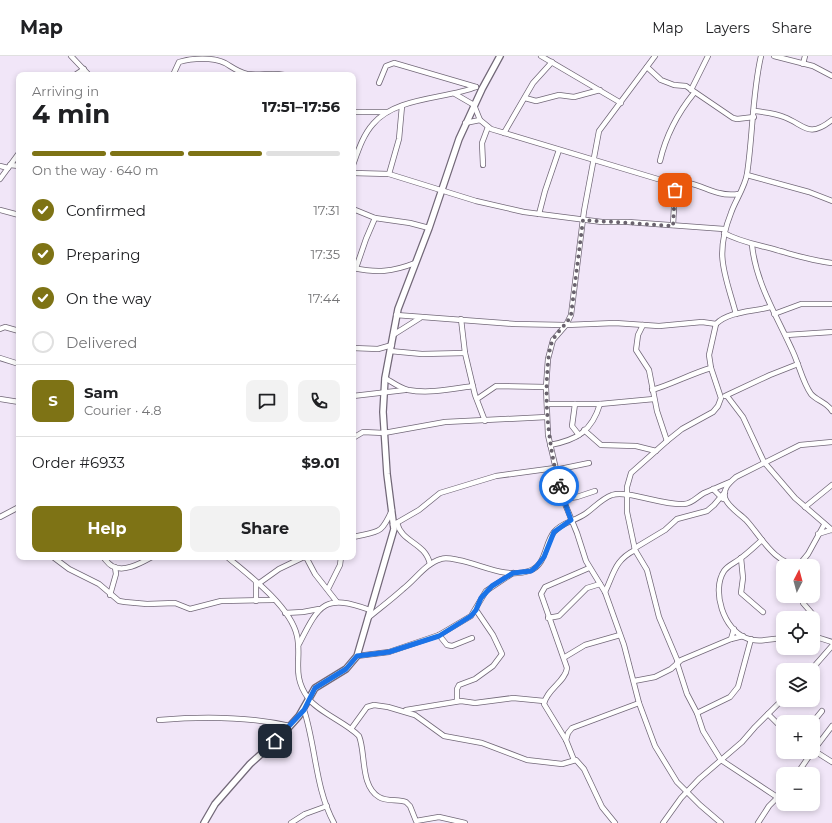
<!DOCTYPE html>
<meta charset="utf-8">
<style>
body{margin:0;font-family:Montserrat,sans-serif;background:#f2f2f2;color:#202124;height:100vh;display:flex;flex-direction:column;font-size:15px;white-space:nowrap}
*{box-sizing:border-box;margin:0}
p{font-size:13px;color:#757577}
.icon{flex:none;width:22px;height:22px;fill:none;stroke:currentColor;stroke-width:2;stroke-linecap:round;stroke-linejoin:round}
.map{position:relative;flex:1;overflow:hidden}
.panel{position:absolute;left:16px;top:16px;width:340px;height:488px;display:flex;flex-direction:column;background:#fff;border-radius:8px;box-shadow:0 2px 6px #0003}
.panel>*{flex:none}
.needle{width:26px;rotate:6deg}
.fabs{position:absolute;left:776px;top:503px;display:grid;gap:8px}
.fabs a{display:grid;place-items:center;width:44px;height:44px;border-radius:8px;background:#fff;box-shadow:0 2px 6px #0003;font-size:20px}
.pin{position:absolute;display:grid;place-items:center;width:34px;height:34px;color:#fff;margin:-17px;border-radius:8px;box-shadow:0 2px 6px #0006}
.courier{position:absolute;display:grid;place-items:center;width:40px;height:40px;margin:-20px;border:3px solid #1a73e8;border-radius:50%;background:#fff;color:#222;box-shadow:0 1px 5px #0007}
.head em{font-style:normal;font-weight:700}
.head div{display:flex;flex-direction:column-reverse}
.head{display:flex;align-items:center;justify-content:space-between;height:68px;padding:0 16px}
h1{font-size:26px;font-weight:700;line-height:30px}
.bar{display:grid;grid-template-columns:repeat(4,1fr);gap:6px 4px;align-content:center;height:48px;padding:0 16px}
.bar i{height:5px;border-radius:3px;background:#e0e0e0}
.bar .on{background:#7e7315}
.bar p{grid-column:span 4}
.line{display:flex;align-items:center;gap:10px;padding:0 16px;border-top:1px solid #e0e0e0}
.line div{flex:1}
.round{display:grid;place-items:center;flex:none;width:42px;height:42px;border-radius:8px;background:#f2f2f2}
ol{padding:0 16px;list-style:none}
li{display:flex;align-items:center;gap:12px;height:44px}
li p{margin-inline-start:auto}
li .icon{padding:4px;border-radius:50%;background:#7e7315;color:#fff;stroke-width:4}
li:last-child{color:#757577}
li i{width:22px;height:22px;border:2px solid #e0e0e0;border-radius:50%}
.cta{display:flex;gap:8px;margin-top:auto;padding:8px 16px}
.cta a{flex:1;height:46px;border-radius:8px;background:#7e7315;color:#fff;font-size:16px;font-weight:700;line-height:46px;text-align:center}
.cta a+a{background:#f2f2f2;color:#202124}
header{display:flex;align-items:center;gap:24px;box-sizing:border-box;height:56px;padding:0 20px;background:#fff;border-bottom:1px solid #e0e0e0}
header strong{font-size:19px}
nav{display:flex;gap:22px;margin-inline-start:auto;font-size:14px}
.map>svg:first-child{display:block}
.lines{fill:none;stroke-linecap:round;stroke-linejoin:round}
.minor-casing{stroke:#726878;stroke-width:6}
.tertiary-casing{stroke:#726878;stroke-width:8}
.minor{stroke:#fff;stroke-width:4.5}
.tertiary{stroke:#fff;stroke-width:5.5}
.done{stroke:#6a636e;stroke-width:4;stroke-dasharray:0 7.2}
.route{stroke:#1a73e8;stroke-width:5}
</style>
<header>
<strong>Map</strong>
<nav><a>Map</a><a>Layers</a><a>Share</a></nav>
</header>
<div class="map">
<svg width="832" height="767" viewBox="0 0 832 767">
<rect width="100%" height="100%" fill="#f1e6f8"/>
<g class="lines">
<g class="minor-casing">
<g id="minor">
<polyline points="71,0 89,19"/>
<polyline points="541,0 621,47"/>
<polyline points="655,0 599,75 584,155 571,259 566,269 553,284 548,303 546,331 548,379 563,443 577,477 586,505 605,536 624,589 639,647 655,690 677,726 700,749 721,767"/>
<polyline points="774,0 813,10 832,20"/>
<polyline points="803,8 805,0"/>
<polyline points="647,11 661,24 674,29 686,30 733,62 737,63 754,61"/>
<polyline points="75,19 84,13"/>
<path d="M173,19l6,-13c13,-4 34,-5 46,1 7,4 13,9 22,11 13,2 25,-2 37,1"/>
<polyline points="379,27 386,10 394,7 476,31"/>
<polyline points="691,34 708,0"/>
<polyline points="455,38 474,49 480,64 491,73 661,124 675,134 673,169"/>
<polyline points="525,42 536,45 559,39 574,41 600,34"/>
<path d="M754,55c10,1 21,2 30,6 21,8 24,22 48,3"/>
<polyline points="353,56 387,56"/>
<polyline points="465,67 480,64"/>
<polyline points="504,77 533,27 552,6"/>
<path d="M660,105c6,-26 17,-47 34,-68"/>
<polyline points="10,109 19,110"/>
<path d="M353,109c5,-14 10,-30 20,-41 22,-27 73,-25 103,-37"/>
<polyline points="483,109 482,87 488,71"/>
<polyline points="0,110 8,112"/>
<polyline points="353,117 389,118 476,145 524,156 602,166 628,166 724,173"/>
<polyline points="389,118 399,83 402,50"/>
<polyline points="747,119 809,136 832,145"/>
<polyline points="0,123 19,97"/>
<path d="M673,131c16,-10 31,3 46,6 7,2 13,2 20,1"/>
<polyline points="353,153 375,162 410,167 429,172"/>
<polyline points="0,154 19,159"/>
<polyline points="539,158 545,135 559,94"/>
<path d="M724,177c18,10 37,12 56,18 18,5 34,10 52,12"/>
<path d="M752,189c4,39 25,71 41,107 6,13 10,31 18,42 6,7 16,8 21,17"/>
<path d="M353,212c24,5 39,4 62,-5"/>
<polyline points="356,212 366,183 375,162"/>
<path d="M736,258c-11,-41 -22,-58 -5,-101 4,-12 14,-26 16,-39 6,-39 5,-79 14,-118"/>
<polyline points="774,258 801,248 832,248"/>
<polyline points="396,259 515,268 566,269 615,267 659,270 702,266 716,268"/>
<polyline points="461,263 465,297 475,339 485,365"/>
<polyline points="643,269 638,279 636,294 649,314 657,355 667,385"/>
<polyline points="0,273 5,271 19,275"/>
<polyline points="393,279 420,262"/>
<polyline points="786,279 832,276"/>
<polyline points="353,292 378,293 392,289"/>
<polyline points="390,295 422,298 465,297"/>
<polyline points="0,302 19,308"/>
<path d="M385,322c7,4 15,10 23,12 21,4 44,-1 65,-4"/>
<path d="M652,334c21,-6 38,-16 59,-22"/>
<polyline points="353,340 405,334"/>
<polyline points="725,340 770,319 798,308"/>
<polyline points="727,340 743,361 764,406 795,442 832,474"/>
<polyline points="0,343 19,346"/>
<polyline points="477,343 496,330 546,331"/>
<polyline points="547,348 600,348 654,343"/>
<polyline points="575,348 572,370 579,379"/>
<polyline points="584,374 601,389 636,390 656,395"/>
<polyline points="353,382 363,376 384,377 445,366 547,361"/>
<path d="M550,389c27,-5 42,-14 50,-41"/>
<polyline points="555,414 589,407"/>
<polyline points="713,433 723,443"/>
<polyline points="563,443 577,441 595,435"/>
<polyline points="805,451 832,429"/>
<polyline points="0,461 19,451"/>
<path d="M397,467c5,20 28,19 33,41"/>
<polyline points="393,469 419,454 440,437 496,420 555,412"/>
<path d="M824,469l-16,29 -9,11c-24,0 -39,-30 -53,-45 -6,-6 -18,-13 -21,-22 -2,-10 4,-15 11,-21l64,-32 32,-3"/>
<polyline points="818,478 831,474"/>
<path d="M353,481c26,-6 28,-2 39,-27"/>
<path d="M762,484c-7,6 -14,13 -21,18 -6,5 -13,7 -17,13 -13,20 0,59 22,67 11,5 25,1 37,0"/>
<polyline points="635,492 665,474 677,463 707,455 714,449 725,436"/>
<polyline points="53,501 69,513 99,528 119,545 125,546 147,548 175,547 190,553 221,545 273,544"/>
<path d="M103,501c3,3 5,7 9,9 12,7 29,-3 40,-9"/>
<path d="M227,501c22,18 64,50 70,79 5,23 -6,38 11,62 10,14 39,25 51,38 7,17 1,50 20,61 8,5 19,2 27,5l4,4 6,15 23,-4 26,6"/>
<polyline points="306,501 315,518 337,546"/>
<polyline points="741,502 743,522 741,537 763,556"/>
<polyline points="258,528 279,513 304,501"/>
<polyline points="328,533 340,509 341,501"/>
<path d="M605,536c9,-19 10,-32 30,-42"/>
<polyline points="110,539 116,518 115,511"/>
<polyline points="801,540 803,547 816,562 817,581"/>
<polyline points="256,545 256,526"/>
<polyline points="285,557 303,556 319,553"/>
<path d="M368,562c12,-10 24,-19 35,-29 12,-9 23,-26 38,-30 5,-2 12,0 17,1 23,4 48,19 71,11 18,-6 15,-27 25,-39 8,-10 21,-11 31,-18 9,-6 16,-15 27,-19 16,-5 52,11 72,9 8,0 14,-8 20,-11 9,-4 17,-7 26,-11"/>
<polyline points="548,562 559,560 587,532 600,528"/>
<polyline points="439,579 447,589 452,590 472,582"/>
<polyline points="813,580 832,586"/>
<polyline points="731,583 743,580"/>
<path d="M299,588c20,-39 25,-51 71,-34"/>
<polyline points="357,600 389,596 439,579 471,560 486,535 513,517"/>
<polyline points="565,601 585,589 620,579"/>
<path d="M678,606l-19,-45 -12,-47 -12,-20 -8,-38v-25l4,-14 36,-32 15,-12 31,-17 5,-6 3,-8 -10,-30 -2,-13 7,-31c13,-13 37,-12 54,-17"/>
<polyline points="677,607 687,638 697,657 703,675 721,704 777,741"/>
<polyline points="811,614 832,590"/>
<polyline points="634,625 655,621 671,613 681,604 731,583 734,573"/>
<polyline points="457,645 457,633 459,629 475,623 493,610 502,598 493,579 476,554"/>
<path d="M304,654c12,37 11,78 30,113"/>
<polyline points="406,654 461,645 475,647 513,642 544,645"/>
<polyline points="697,657 730,641 738,631 751,583"/>
<polyline points="768,658 783,673"/>
<path d="M159,664c45,-4 87,-4 131,6"/>
<polyline points="813,666 822,655"/>
<polyline points="351,673 367,651 374,649 388,651 415,659 444,680 482,687 527,704 562,708 576,704 584,713 602,751 615,767"/>
<polyline points="566,684 568,677 572,672 639,647"/>
<polyline points="813,694 832,706"/>
<polyline points="813,695 832,670"/>
<path d="M574,704l-8,-20 -22,-36c2,-14 22,-23 23,-36l-26,-74 4,-7 44,-19"/>
<polyline points="797,718 812,696"/>
<polyline points="291,767 305,758 327,750"/>
<polyline points="663,767 681,742 699,723 742,686 755,671 783,643"/>
<polyline points="758,767 769,750 783,736"/>
</g>
</g>
<g class="tertiary-casing">
<polyline id="tertiary" points="204,767 215,748 250,708 281,680 299,660 315,632 346,613 357,600 394,473 387,418 383,356 385,322 398,253 429,172 459,83 482,33 500,0"/>
</g>
<use href="#minor" class="minor"/>
<use href="#tertiary" class="tertiary"/>
</g>
<g class="lines">
<path class="done" d="M559,430c-9,-37 -14,-72 -12,-110 1,-11 1,-23 5,-34 4,-10 14,-16 19,-27l12,-95 90,6 2,-36"/>
<polyline class="route" points="275,685 304,654 315,632 346,613 357,600 389,596 439,580 471,560 476,554 481,542 492,530 513,517 531,515 536,511 544,501 554,476 571,464 559,430"/>
</g>
</svg>
<div class="fabs">
<a><svg class="needle" viewBox="-14 -14 28 28"><path d="M0-13l5 13h-10z" fill="#e53935"/><path d="M0 13l5-13h-10z" fill="#757577"/></svg></a>
<a><svg class="icon" aria-label="locate" viewBox="0 0 24 24"><circle cx="12" cy="12" r="6"/><path d="M12 2v4M12 18v4M2 12h4M18 12h4"/></svg></a>
<a><svg class="icon" aria-label="layers" viewBox="0 0 24 24"><path d="M12 4l9 5-9 5-9-5zM3 14l9 5 9-5"/></svg></a>
<a>+</a>
<a>−</a>
</div>
<div class="pin" style="left:675px;top:134px;background:#ea580c"><svg class="icon" aria-label="bag" viewBox="0 0 24 24"><path d="M5 8h14l-1 12H6zM9 8a3 3 0 0 1 6 0"/></svg></div>
<div class="pin" style="left:275px;top:685px;background:#1f2937"><svg class="icon" aria-label="home" viewBox="0 0 24 24"><path d="M3 11l9-7 9 7M6 9v11h12V9"/></svg></div>
<div class="courier" style="left:559px;top:430px"><svg class="icon" aria-label="bike" viewBox="0 0 24 24"><circle cx="6" cy="16" r="4"/><circle cx="18" cy="16" r="4"/><path d="M6 16l4-8h5l3 8M10 8l3 8H6M13 5h3"/></svg></div>
<section class="panel">
<div class="head"><div><h1>4 min</h1><p>Arriving in</p></div><em>17:51–17:56</em></div>
<div class="bar"><i class="on"></i><i class="on"></i><i class="on"></i><i></i><p>On the way · 640 m</p></div>
<ol>
<li><svg class="icon" aria-label="check" viewBox="0 0 24 24"><path d="M5 12l5 5 9-10"/></svg>Confirmed<p>17:31</p></li>
<li><svg class="icon" aria-label="check" viewBox="0 0 24 24"><path d="M5 12l5 5 9-10"/></svg>Preparing<p>17:35</p></li>
<li><svg class="icon" aria-label="check" viewBox="0 0 24 24"><path d="M5 12l5 5 9-10"/></svg>On the way<p>17:44</p></li>
<li><i></i>Delivered</li>
</ol>
<div class="line" style="height:72px"><b class="round" style="background:#7e7315;color:#fff">S</b><div><b>Sam</b><p>Courier · 4.8</p></div><a class="round"><svg class="icon" aria-label="chat" viewBox="0 0 24 24"><path d="M4 5h16v11H9l-5 4z"/></svg></a><a class="round"><svg class="icon" aria-label="phone" viewBox="0 0 24 24"><path d="M5 4h4l2 5-3 2q2 4 5 5l2-3 5 2v4C11 20 4 13 5 4z"/></svg></a></div>
<div class="line" style="height:52px"><div>Order #6933</div><b>$9.01</b></div>
<div class="cta"><a>Help</a><a>Share</a></div>
</section>
</div>
